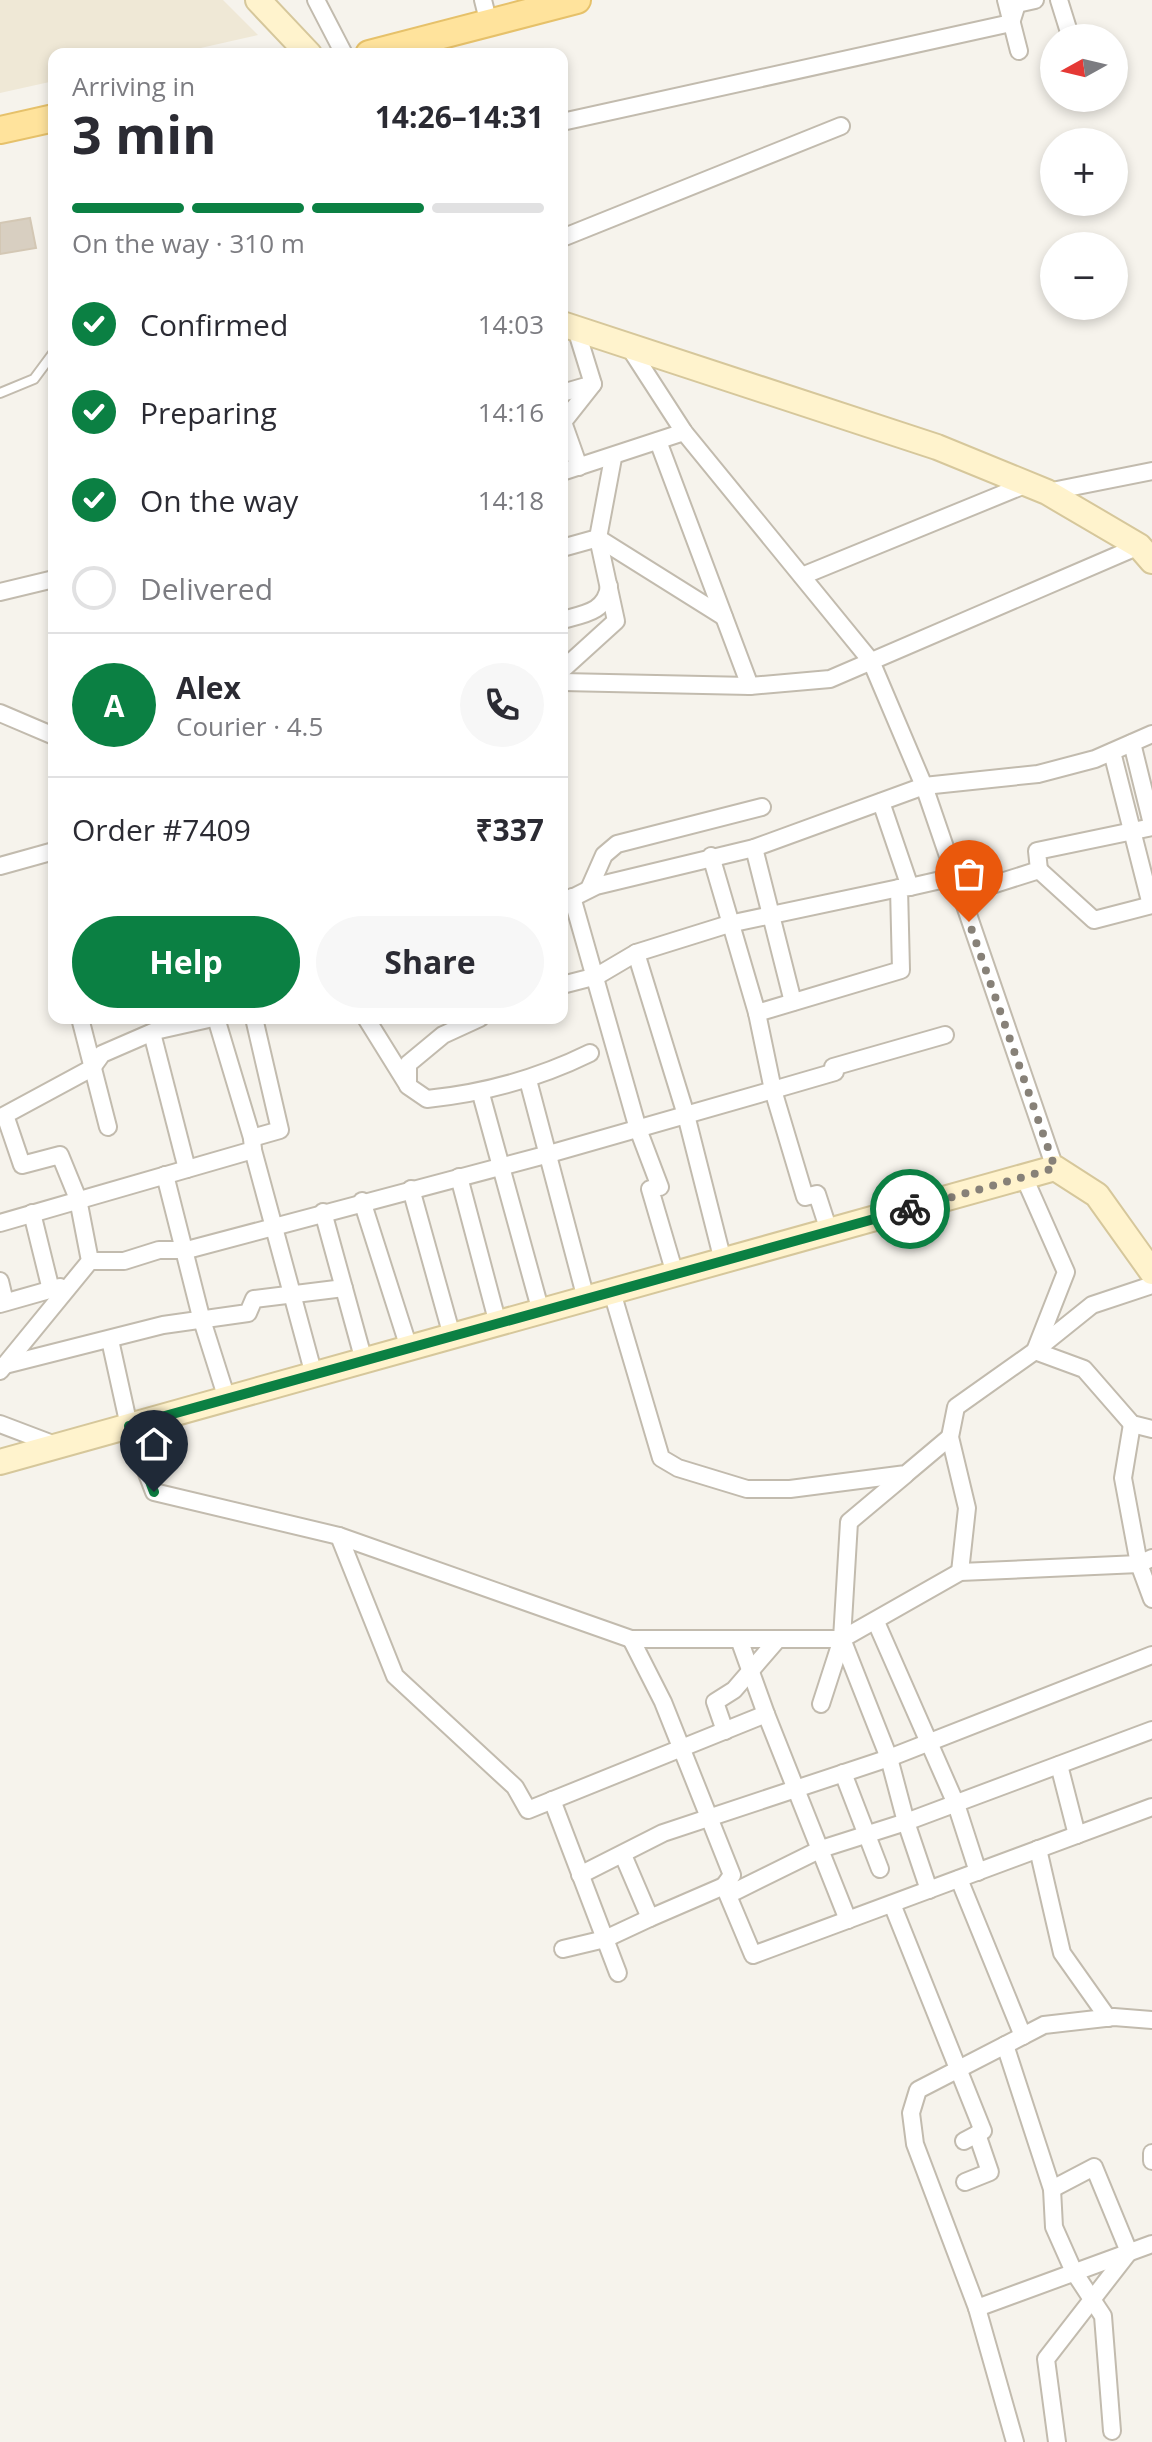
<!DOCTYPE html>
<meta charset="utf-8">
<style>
body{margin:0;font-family:"Open Sans",sans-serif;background:#f7f7f7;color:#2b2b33;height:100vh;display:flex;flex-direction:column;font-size:30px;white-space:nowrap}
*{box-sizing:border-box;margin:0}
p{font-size:26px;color:#7c7c81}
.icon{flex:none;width:44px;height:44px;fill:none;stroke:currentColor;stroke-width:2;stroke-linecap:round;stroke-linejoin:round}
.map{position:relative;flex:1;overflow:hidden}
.side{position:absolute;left:48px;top:48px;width:520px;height:976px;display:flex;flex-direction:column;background:#fff;border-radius:16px;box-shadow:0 4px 12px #0003}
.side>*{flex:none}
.needle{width:52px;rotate:262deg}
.fabs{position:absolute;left:1040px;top:24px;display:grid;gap:16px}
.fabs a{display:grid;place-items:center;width:88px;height:88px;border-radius:50%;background:#fff;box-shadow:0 4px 12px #0003;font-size:40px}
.pin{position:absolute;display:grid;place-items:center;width:68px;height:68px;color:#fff;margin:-82px -34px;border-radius:50% 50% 50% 0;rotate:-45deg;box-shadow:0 0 8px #0007}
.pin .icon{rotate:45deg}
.courier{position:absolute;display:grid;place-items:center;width:80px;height:80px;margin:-40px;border:6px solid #0b8043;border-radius:50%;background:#fff;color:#222;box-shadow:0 2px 10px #0007}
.overview em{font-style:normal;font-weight:700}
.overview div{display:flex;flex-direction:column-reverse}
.overview{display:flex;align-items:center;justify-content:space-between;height:136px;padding:0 24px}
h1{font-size:52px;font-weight:700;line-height:60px}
.bar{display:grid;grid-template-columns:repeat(4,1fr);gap:12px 8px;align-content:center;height:96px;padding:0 24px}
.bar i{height:10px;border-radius:6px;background:#e1e1e2}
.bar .active{background:#0b8043}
.bar p{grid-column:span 4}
.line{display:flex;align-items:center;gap:20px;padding:0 24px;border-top:2px solid #e1e1e2}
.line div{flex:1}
.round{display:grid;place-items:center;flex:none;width:84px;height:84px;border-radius:42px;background:#f7f7f7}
ol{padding:0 24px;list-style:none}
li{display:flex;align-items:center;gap:24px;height:88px}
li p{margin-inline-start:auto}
li .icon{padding:8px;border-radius:50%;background:#0b8043;color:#fff;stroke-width:4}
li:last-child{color:#7c7c81}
li i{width:44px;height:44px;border:4px solid #e1e1e2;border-radius:50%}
.button{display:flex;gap:16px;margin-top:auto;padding:16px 24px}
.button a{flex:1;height:92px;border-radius:48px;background:#0b8043;color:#fff;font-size:32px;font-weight:700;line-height:92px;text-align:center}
.button a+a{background:#f7f7f7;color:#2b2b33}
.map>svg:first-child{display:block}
.education{fill:#efe8d6}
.building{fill:#d8cfc1;stroke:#d3c7b4;stroke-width:2}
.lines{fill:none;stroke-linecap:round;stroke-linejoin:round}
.lane-casing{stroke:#c2bbae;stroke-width:12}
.street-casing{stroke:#c2bbae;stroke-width:20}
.secondary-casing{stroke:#d6c79b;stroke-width:28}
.primary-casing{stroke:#e6c16a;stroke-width:30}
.lane{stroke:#fff;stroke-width:8}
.street{stroke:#fff;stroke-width:16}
.secondary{stroke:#fff3cd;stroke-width:24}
.primary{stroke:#ffe39c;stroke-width:26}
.done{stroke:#878178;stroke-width:8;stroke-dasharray:0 14.4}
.route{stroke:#0b8043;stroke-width:10}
</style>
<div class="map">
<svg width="1152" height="2442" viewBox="0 0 1152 2442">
<rect width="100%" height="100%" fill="#f6f3ec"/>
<polygon class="education" points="0,0 223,0 258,35 174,54 54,54 54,81 0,93"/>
<polygon class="building" points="30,218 36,248 0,254 0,223"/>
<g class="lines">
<g class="lane-casing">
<polyline id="lane" points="0,393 34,379 54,352"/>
</g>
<g class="street-casing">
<g id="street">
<polyline points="316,0 344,54"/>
<polyline points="483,0 489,24"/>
<polyline points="1006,0 1019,51"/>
<polyline points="1059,0 1069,32"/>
<polyline points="562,122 1011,23 1017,4 1035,0"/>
<polyline points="562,238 841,126"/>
<polyline points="629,347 684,432 871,661 924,786 1055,1168"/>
<polyline points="562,393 593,384 576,329"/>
<polyline points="658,441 750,686 830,679 1139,546"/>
<polyline points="579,467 563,422 593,384"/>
<polyline points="562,472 684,432"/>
<polyline points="1047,492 1152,471"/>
<polyline points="598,538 724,617"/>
<polyline points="562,548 598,538 613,458"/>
<polyline points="802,576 1027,484"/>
<polyline points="0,592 54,579"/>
<path d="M562,620c22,-6 44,-8 47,-34"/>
<polyline points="562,670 616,621 598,538"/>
<polyline points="562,682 750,686"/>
<polyline points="0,713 54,736"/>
<polyline points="1132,743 1152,824"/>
<polyline points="1112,752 1151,905"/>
<polyline points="754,848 793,1002"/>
<polyline points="711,856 757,1013"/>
<polyline points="0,866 54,851"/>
<polyline points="1039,870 1094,920 1152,905"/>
<polyline points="910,887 954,877"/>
<polyline points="589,889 604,855 617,844 762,807"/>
<polyline points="960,895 1039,870 1037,851 1152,827"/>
<polyline points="572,897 638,1129 660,1187 650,1189 675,1274"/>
<polyline points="562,903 596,886 754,848 924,786 1038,774 1095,759 1152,734"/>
<polyline points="636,953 686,1115 723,1261"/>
<polyline points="562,985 597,976 636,953 729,924 899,888"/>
<polyline points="80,1018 108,1127"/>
<polyline points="216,1018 252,1138"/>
<polyline points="366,1018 407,1084"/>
<path d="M480,1018l-37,17 -35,29v22l19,13c59,-6 110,-20 163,-46"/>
<polyline points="152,1033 187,1169"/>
<polyline points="528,1080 586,1299"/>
<polyline points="481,1094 541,1312"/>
<polyline points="253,1150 314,1375"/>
<polyline points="165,1175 201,1317 227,1399"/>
<polyline points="459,1177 498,1324"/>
<polyline points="1024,1177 1066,1272 1035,1351"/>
<polyline points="411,1189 452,1336"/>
<polyline points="362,1201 409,1348"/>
<polyline points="323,1212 364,1361"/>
<polyline points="32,1213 51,1290"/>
<polyline points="0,1223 253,1150 252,1138 280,1130 254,1018"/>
<polyline points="829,1231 817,1194 805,1197 773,1090 835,1072 833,1067 945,1035"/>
<polyline points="90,1261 124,1261 159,1250 187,1250 549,1154 773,1090 757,1013 901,970 899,888 910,887 881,802"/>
<polyline points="0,1281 5,1302"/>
<polyline points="612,1292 661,1458 678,1468 747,1489 790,1489 906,1474 950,1437"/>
<polyline points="0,1304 60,1287"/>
<polyline points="110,1340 129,1426 154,1492 339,1536 631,1639 842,1639 960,1572 1139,1564 1152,1558"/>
<polyline points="1036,1350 1092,1305 1152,1285"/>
<polyline points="5,1365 163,1325 248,1313 254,1299 344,1288"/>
<polyline points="0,1371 90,1261 78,1199 60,1155 22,1165 5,1115 92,1068 102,1054 155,1031 213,1018"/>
<polyline points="0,1424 58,1446"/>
<polyline points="1132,1424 1123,1478 1139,1564 1152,1599"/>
<polyline points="339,1536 395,1676 515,1787 528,1810 766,1714 739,1639"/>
<polyline points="960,1572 967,1508 950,1437 956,1407 1035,1351 1084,1369 1132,1424 1152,1429"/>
<polyline points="876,1622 956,1804 978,1872"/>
<polyline points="631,1639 663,1702 732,1875 724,1886 736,1891 821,1849 906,1822 1152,1730"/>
<polyline points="842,1639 889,1758 906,1822 929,1890"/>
<polyline points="821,1704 842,1639 849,1522 905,1475"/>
<polyline points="766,1714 848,1920"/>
<polyline points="725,1731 715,1702 734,1690 778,1639"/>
<polyline points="1059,1765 1077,1835"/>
<polyline points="843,1773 880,1869"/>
<polyline points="552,1800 618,1973"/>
<polyline points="1038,1849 1062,1953 1108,2018"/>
<polyline points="623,1855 650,1918 724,1886 753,1955 1152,1807"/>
<polyline points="580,1875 663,1833 889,1758 1152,1655"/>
<polyline points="959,1879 1023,2036"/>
<polyline points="892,1904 983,2131 964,2141"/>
<polyline points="563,1949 605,1939 650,1918"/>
<polyline points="1005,2045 1052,2189 1054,2227 1074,2272 1103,2316 1112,2431"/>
<polyline points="1152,2153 1152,2161"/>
<polyline points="965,2182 990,2172 977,2134"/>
<polyline points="1052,2189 1094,2167 1129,2252 1046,2359 1057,2442"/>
<polyline points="977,2308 1152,2244"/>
<polyline points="1015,2442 977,2308 915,2144 911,2113 918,2090 1044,2025 1114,2017 1152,2020"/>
</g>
</g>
<g class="secondary-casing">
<g id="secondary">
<polyline points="258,0 309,54"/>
<polyline points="562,324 937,447 1047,492 1139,546 1152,561"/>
<polyline points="0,1462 1055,1168 1097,1195 1152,1272"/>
</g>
</g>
<g class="primary-casing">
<g id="primary">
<polyline points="369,54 577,0"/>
<polyline points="0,130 54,118"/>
</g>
</g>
<use href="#lane" class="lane"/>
<use href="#street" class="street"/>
<use href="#secondary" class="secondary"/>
<use href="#primary" class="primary"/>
</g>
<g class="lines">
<polyline class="done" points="910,1209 1055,1168 969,922"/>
<polyline class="route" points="154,1492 129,1426 910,1209"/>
</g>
</svg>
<div class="fabs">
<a><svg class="needle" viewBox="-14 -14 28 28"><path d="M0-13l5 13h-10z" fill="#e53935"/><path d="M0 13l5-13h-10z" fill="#7c7c81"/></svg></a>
<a>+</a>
<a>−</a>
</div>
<div class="pin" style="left:969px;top:922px;background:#ea580c"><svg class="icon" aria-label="bag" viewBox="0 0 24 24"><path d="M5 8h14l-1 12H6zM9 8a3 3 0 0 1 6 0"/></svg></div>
<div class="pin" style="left:154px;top:1492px;background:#1f2937"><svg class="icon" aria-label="home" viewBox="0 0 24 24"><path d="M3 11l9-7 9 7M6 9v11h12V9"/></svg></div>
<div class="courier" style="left:910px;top:1209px"><svg class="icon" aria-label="bike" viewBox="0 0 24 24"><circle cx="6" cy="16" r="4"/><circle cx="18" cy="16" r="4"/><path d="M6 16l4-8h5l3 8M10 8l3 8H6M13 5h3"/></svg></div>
<section class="side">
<div class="overview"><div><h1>3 min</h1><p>Arriving in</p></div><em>14:26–14:31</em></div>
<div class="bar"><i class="active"></i><i class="active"></i><i class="active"></i><i></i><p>On the way · 310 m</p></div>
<ol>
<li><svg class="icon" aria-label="check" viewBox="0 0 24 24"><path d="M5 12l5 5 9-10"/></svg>Confirmed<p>14:03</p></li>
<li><svg class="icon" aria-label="check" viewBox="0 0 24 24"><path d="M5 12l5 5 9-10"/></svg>Preparing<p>14:16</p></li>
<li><svg class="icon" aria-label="check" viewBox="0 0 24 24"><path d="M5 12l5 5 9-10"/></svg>On the way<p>14:18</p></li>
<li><i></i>Delivered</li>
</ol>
<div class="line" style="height:144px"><b class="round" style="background:#0b8043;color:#fff">A</b><div><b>Alex</b><p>Courier · 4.5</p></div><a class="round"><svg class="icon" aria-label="phone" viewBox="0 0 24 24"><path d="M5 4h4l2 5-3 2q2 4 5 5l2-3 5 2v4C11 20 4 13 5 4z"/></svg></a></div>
<div class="line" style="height:104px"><div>Order #7409</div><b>₹337</b></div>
<div class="button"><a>Help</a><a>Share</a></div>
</section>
</div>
